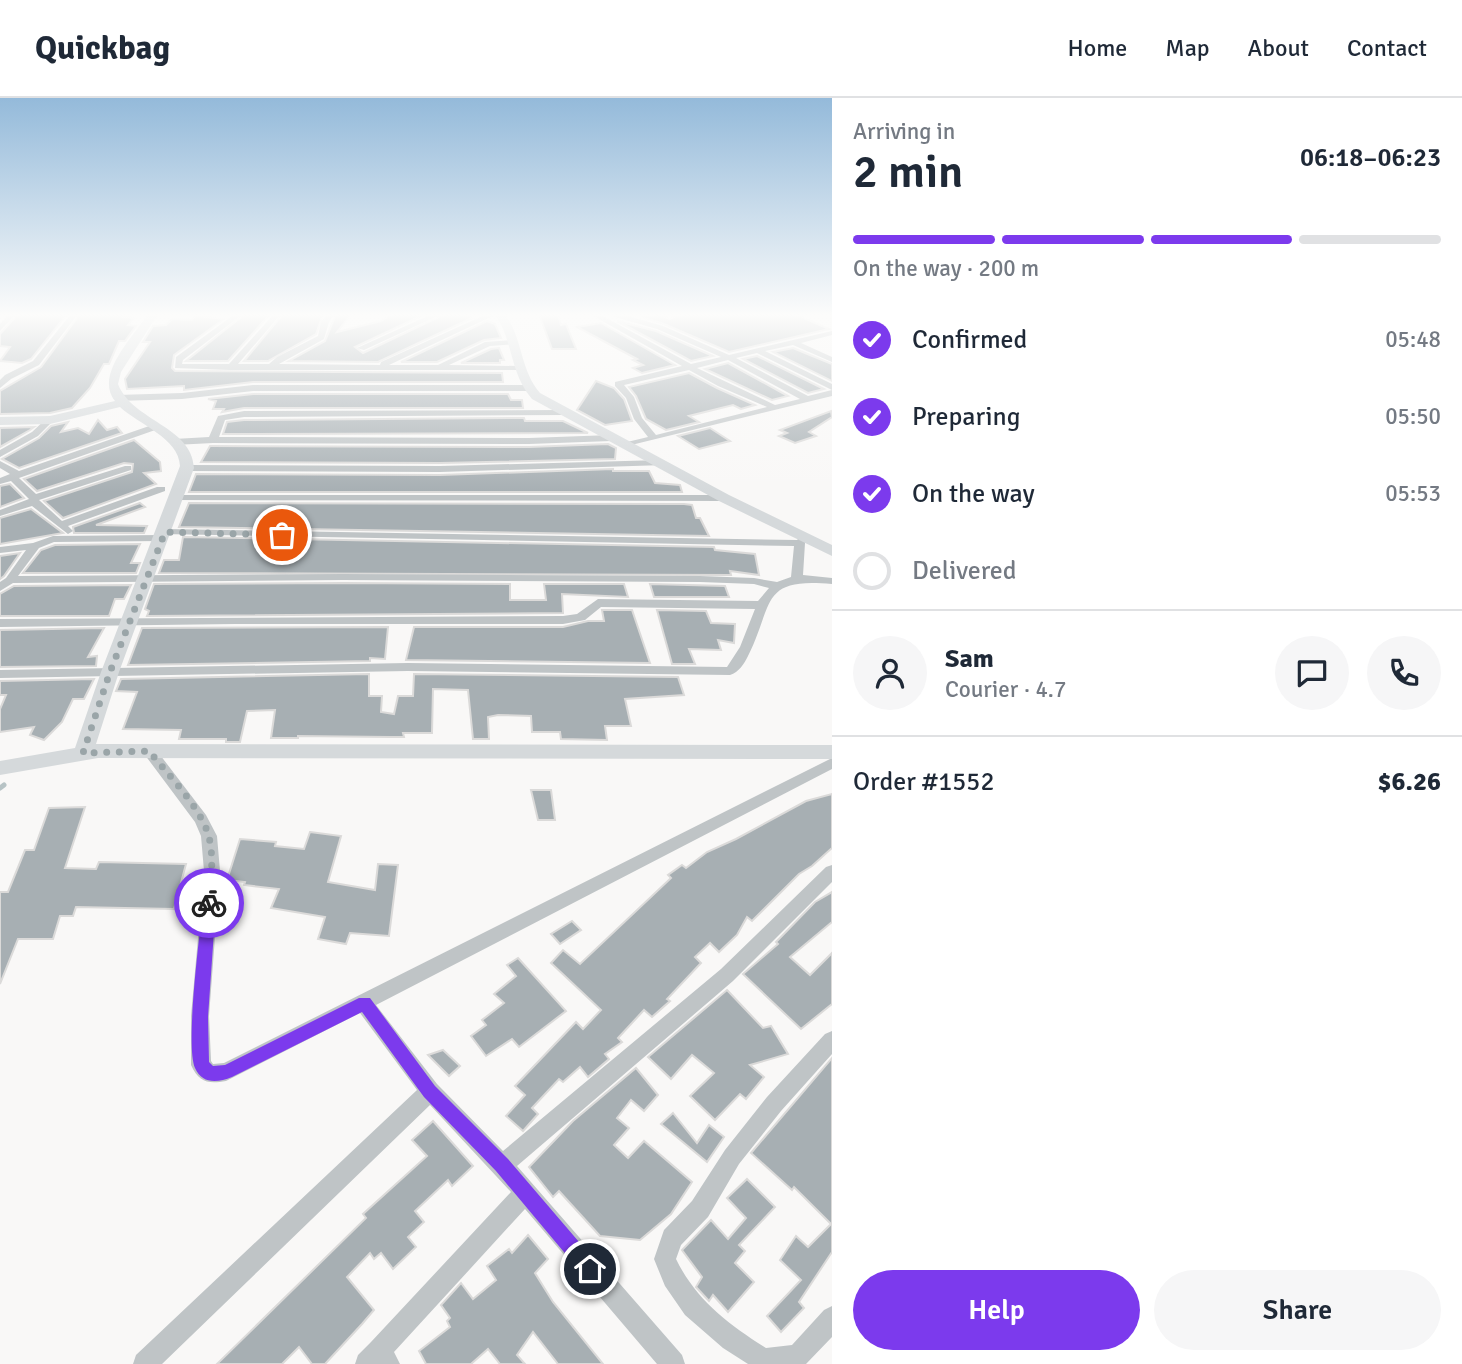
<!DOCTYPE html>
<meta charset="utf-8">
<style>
body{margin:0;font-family:Signika,sans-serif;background:#f6f6f7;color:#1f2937;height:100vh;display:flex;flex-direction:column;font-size:26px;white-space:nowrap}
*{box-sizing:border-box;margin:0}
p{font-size:23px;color:#747a83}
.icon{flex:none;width:38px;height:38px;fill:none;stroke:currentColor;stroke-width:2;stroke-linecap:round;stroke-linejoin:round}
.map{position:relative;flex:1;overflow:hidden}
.panel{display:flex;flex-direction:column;background:#fff;width:630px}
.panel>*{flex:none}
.pin{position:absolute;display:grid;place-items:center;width:60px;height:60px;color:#fff;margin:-30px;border:4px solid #fff;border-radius:50%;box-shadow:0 2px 7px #0007}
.courier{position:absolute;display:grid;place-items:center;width:70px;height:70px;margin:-35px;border:5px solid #7c3aed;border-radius:50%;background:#fff;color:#222;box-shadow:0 2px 9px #0007}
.overview em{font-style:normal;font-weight:600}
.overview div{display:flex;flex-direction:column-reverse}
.overview{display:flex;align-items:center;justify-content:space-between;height:119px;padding:0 21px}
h1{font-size:46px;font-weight:600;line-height:52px}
.bar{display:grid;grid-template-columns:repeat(4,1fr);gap:10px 7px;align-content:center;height:84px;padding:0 21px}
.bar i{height:9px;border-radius:5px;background:#e0e1e3}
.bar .current{background:#7c3aed}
.bar p{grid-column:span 4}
.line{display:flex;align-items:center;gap:18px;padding:0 21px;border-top:2px solid #e0e1e3}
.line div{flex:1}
.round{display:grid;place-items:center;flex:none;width:74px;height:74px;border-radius:37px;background:#f6f6f7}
ol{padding:0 21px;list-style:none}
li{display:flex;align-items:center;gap:21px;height:77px}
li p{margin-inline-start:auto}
li .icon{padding:7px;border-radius:50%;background:#7c3aed;color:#fff;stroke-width:4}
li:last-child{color:#747a83}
li i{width:38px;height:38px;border:4px solid #e0e1e3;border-radius:50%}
.cta{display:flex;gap:14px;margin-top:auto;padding:14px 21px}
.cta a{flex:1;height:80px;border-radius:42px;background:#7c3aed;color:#fff;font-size:28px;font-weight:600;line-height:80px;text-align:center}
.cta a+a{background:#f6f6f7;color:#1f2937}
header{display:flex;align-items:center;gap:42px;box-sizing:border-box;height:98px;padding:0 35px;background:#fff;border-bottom:2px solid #e0e1e3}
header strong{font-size:33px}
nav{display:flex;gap:38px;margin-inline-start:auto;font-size:24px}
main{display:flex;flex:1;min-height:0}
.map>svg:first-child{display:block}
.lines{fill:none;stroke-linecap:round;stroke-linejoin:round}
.stream{stroke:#b7c3c5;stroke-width:5}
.building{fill:#a7afb3;stroke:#dbdad9;stroke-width:2}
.street{fill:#bfc4c6;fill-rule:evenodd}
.secondary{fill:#d5d9db;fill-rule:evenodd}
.route{fill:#7c3aed}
.done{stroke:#9aa5a8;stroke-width:7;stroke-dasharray:0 12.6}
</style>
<header>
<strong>Quickbag</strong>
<nav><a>Home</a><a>Map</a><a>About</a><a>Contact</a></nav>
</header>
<main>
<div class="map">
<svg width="832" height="1266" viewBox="0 0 832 1266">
<rect width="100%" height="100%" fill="#f9f8f7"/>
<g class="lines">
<polyline class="stream" points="0,690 4,687"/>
</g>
<g class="building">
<polygon points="18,216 67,216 31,261 22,265 0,263 10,249 0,248 0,236"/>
<polygon points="80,216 126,216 123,219 134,220 128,227 136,228 125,243 119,243 109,266 104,266 90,290 72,310 50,315 0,316 0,293 41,269"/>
<polygon points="245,216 270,216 228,263 186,263"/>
<polygon points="283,216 323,216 316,236 268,263 244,263"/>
<polygon points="336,216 351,216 337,234 381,223 393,216 425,216 355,249 363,255 445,216 463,216 472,220 378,264 289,263 325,243"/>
<polygon points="539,216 558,216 561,227 566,226 576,251 552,251"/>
<polygon points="659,216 669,221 683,216 795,216 829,231 729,254 664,226 642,219"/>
<polygon points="195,218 224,221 174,257 172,270 175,273 502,275 503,284 253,284 184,292 184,288 127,291 125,281 150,244 143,244 153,228 166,227 172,221 192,222"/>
<polygon points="487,223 495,226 501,240 484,242 437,264 401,264"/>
<polygon points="617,223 656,233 713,258 691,263"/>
<polygon points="601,225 675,267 642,275 633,270 643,267 633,262 637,261 577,229"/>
<polygon points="499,250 504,262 500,262 500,265 461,265 491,251"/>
<polygon points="793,250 832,266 832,283 773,254"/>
<polygon points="757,258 824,291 808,295 743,261"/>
<polygon points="728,265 788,298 772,302 705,271"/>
<polygon points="689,275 717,290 755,307 741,311 733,307 689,318 699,324 666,332 646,321 636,298 629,289"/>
<polygon points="596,283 614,290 624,301 632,323 605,327 577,312"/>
<polygon points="253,296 508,296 511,302 522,302 523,310 244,310 222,314 224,311 213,311 216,303 208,301"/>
<polygon points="831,313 832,319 809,334 816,338 795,345 779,338 787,335 780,332"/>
<polygon points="524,320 525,323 563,323 588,335 223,336 227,324 244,322"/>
<polygon points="98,322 107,332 117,329 122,335 19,370 2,361 39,340 51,328 68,324 61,334 78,330 89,336"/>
<polygon points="34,329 30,332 0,349 0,330"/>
<polygon points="710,330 730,343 699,351 678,338"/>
<polygon points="134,342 160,364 161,373 144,375 156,386 63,420 44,403 132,374 133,366 124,365 37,393 24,381"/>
<polygon points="608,346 616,350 615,361 440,365 201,364 210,348 213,348 529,349"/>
<polygon points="613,371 613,373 649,373 655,385 680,387 682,394 189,394 196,376 440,377"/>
<polygon points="10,386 24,400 0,409 0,388"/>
<polygon points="140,405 145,409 96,427 147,428 144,435 74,435 73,429"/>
<polygon points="189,405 684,406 692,407 696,420 700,420 709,438 179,429"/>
<polygon points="31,411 63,435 0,446 0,420"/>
<polygon points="183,439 714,449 715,452 755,456 759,477 730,473 731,477 159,475 164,462 179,462"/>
<polygon points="140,446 131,465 140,465 136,475 23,475 41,452 55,447"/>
<polygon points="20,455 4,478 0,481 0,458"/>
<polygon points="343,485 510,486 510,502 546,502 544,486 624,486 628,499 562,496 563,515 147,518 149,513 145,511 154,486"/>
<polygon points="650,486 725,488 729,499 654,499"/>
<polygon points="131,487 124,501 115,501 109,518 0,518 0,496 14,488"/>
<polygon points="602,512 632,512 650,565 406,562 414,529 563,529 588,523 604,523"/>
<polygon points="657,512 706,513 711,525 735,526 734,545 718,542 721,552 689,551 695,566 672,566"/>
<polygon points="388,529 385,561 370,560 370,563 128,567 142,530"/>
<polygon points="104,530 88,559 97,558 96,568 0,569 0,532"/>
<polygon points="369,576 369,598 382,598 381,614 394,616 398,598 413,598 414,576 678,579 684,597 625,601 631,628 605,628 607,642 561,641 560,634 532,634 531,618 498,617 488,619 489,641 473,641 468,592 433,591 432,635 403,635 404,639 390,639 298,638 298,640 271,640 275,612 247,613 240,644 226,644 226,641 179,641 181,632 123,631 137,594 116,593 121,581"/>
<polygon points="94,581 84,601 73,601 62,624 44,642 30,637 34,629 0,634 0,611 6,597 0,597 0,583"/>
<polygon points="531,692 551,692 555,722 538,722"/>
<polygon points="832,696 832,750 812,768 799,776 752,823 747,819 737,837 719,854 710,845 695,859 701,865 667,901 670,903 652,919 644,912 618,940 622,944 605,956 609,961 588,979 580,969 563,984 559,981 532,1010 538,1016 523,1033 506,1018 525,997 515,988 576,924 583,931 601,912 551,865 563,852 580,866 671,780 668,777 682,767 686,770 707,754 736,741 806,703"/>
<polygon points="85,709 65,770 96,771 99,764 186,766 174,811 76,809 73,818 60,818 53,841 18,841 0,886 0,794 8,794 25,752 34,752 49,710"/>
<polygon points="310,734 341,738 328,784 375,792 378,766 398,767 389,838 350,835 346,846 318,841 325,819 271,810 279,791 244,787 245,784 227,782 240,741 276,744 275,748 304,751"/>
<polygon points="832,794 832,824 790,859 810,877 832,855 832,906 801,931 743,876 778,846 776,844 815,804"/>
<polygon points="572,823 581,832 560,846 551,836"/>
<polygon points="518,860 566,913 519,949 512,941 486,958 471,938 486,927 482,922 504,905 494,896 516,878 507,867"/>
<polygon points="727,892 763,930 771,928 788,956 750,967 764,979 746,1001 740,996 715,1022 690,998 714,975 692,957 671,981 648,959"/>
<polygon points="443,952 460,968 449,978 428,957"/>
<polygon points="832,960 832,1154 799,1204 804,1210 781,1234 767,1218 801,1182 780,1162 796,1138 808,1149 831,1126 794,1089 792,1092 751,1055"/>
<polygon points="636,970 658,997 644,1013 631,1002 617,1020 629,1030 614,1047 628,1060 644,1043 692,1084 671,1116 640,1142 600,1138 559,1093 553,1099 529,1069 573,1023"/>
<polygon points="673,1015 697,1045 709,1027 724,1039 707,1064 661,1026"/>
<polygon points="433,1023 473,1068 452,1088 448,1082 415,1113 424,1124 408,1139 416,1149 393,1171 381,1155 374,1161 370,1155 347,1179 374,1212 362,1226 325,1266 312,1266 299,1249 282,1266 217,1266 366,1120 363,1116 427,1058 412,1042"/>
<polygon points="747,1081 775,1109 739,1147 745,1153 735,1165 754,1184 728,1214 713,1197 709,1203 696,1189 702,1179 682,1152 711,1122 728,1141 746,1120 727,1100"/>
<polygon points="528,1137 548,1161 535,1175 553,1204 603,1266 558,1266 533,1234 517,1257 525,1266 500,1266 488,1251 471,1266 426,1266 419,1253 450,1229 447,1223 450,1220 441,1207 461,1185 473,1201 496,1182 487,1168 509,1151 512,1155"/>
</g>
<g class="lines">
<g class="street">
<polygon points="9,216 16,216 0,233 0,226"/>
<polygon points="71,216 78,216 39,267 11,281 0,290 0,282 5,277 33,263"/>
<polygon points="235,216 243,216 183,262 182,266 229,266 274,216 281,216 238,266 269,266 277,259 318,238 321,224 327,216 334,216 329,224 324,241 279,266 380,267 381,264 487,216 497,216 389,267 438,267 485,244 513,242 517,244 516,246 490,248 449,267 517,268 521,270 517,272 230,272 175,270 176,259"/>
<polygon points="432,216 442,216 364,252 357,250"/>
<path d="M590,216h9l92,50 30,-7 -64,-28 -52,-15h16l42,12 66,29 103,-24v4l-31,8 31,14v5l-39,-17 -28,6 67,33v6l-75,-37 -21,5 72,38 24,-6v6l-209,51v-4l25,-6 -14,-18 -8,-21 -11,-12v-4l67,-16zM728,262l72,39 -25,6 -78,-37zM689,272l29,16 49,21 -111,28 -14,-17 -8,-21 -10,-12z"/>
<polygon points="253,287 528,287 532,290 528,293 253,293 182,301 117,303 113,300 117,297 182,295"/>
<polygon points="563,312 566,313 566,317 244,319 225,322 219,339 529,340 611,337 616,340 611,343 529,346 213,345 174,347 169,344 174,341 209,339 218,318 244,313"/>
<polygon points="47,320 54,322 38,338 0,359 0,352 32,334"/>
<polygon points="155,326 160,329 158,331 19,380 36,396 125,368 131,368 131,372 39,402 62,423 157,389 165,389 165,393 68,428 73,433 68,436 32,408 0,418 0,412 29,401 11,383 0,386 0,380 10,376 0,370 0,363 19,373"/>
<polygon points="661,362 666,365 664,367 440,374 187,373 182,370 187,367 440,368"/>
<polygon points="177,397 724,397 729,400 724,403 173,402 173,398"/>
<path d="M165,431l632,11 7,-6 5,3 -4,6 -2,32 29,3v6c-73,-7 -58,20 -84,72 -4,8 -9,16 -18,19l-322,-4 -408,7v-8l408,-7 319,4 13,-20 15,-38 -154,-2 -16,13 -22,4h-328l-235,3v-8l563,-3 14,-2 21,-15 160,2 11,-13 -15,-4 -54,-2 -357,-2 -330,3 -13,8v-9l6,-4 20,-28 -26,3v-6l33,-4 20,-7 109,-1 5,3 -5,3 -108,1 -15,6 -21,28 325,-2 357,2 54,2 23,4 14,-5 3,-31 -633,-12 -1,-2z"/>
<path d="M149,648l5,1 52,68 11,21 3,35 -11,145 2,45 2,3 11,-1 608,-305v11l-456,236 61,79 66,67 218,-182 105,-102 6,-2v17l-99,99 -216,185 165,189 3,9h-28l-132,-155 -131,143 6,12h-45l3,-9 13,-13 140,-150 -81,-87 -268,259h-29l3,-9 281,-265 -57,-77 -134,68c-17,3 -27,2 -35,-16v-49l13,-145 -3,-35 -6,-14 -53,-71z"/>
<path d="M832,933v23l-51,57 -42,53 -31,53 -27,28 -5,14c20,41 52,65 90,89l26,-3 32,-35 8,-4v31l-26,27h-58l-25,-16 -38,-33 -20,-29 -11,-27 10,-29 28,-29 33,-51 42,-53 58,-63z"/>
</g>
<g class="secondary">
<path d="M148,216h10l-37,58 -3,12c14,37 74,42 76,84l-75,204 -23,72 736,1v14l-734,-1 -98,17v-14l75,-13 26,-76 79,-206c-1,-28 -42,-42 -60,-59l-70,17 -50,1v-8l50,-1 65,-15c-21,-26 18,-64 33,-87z"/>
<path d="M495,216h10c18,25 15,56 35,79l189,102 103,50v11l-113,-55 -187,-102c-23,-27 -18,-57 -37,-85z"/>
</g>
</g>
<linearGradient id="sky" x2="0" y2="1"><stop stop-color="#94bada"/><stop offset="0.55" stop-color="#fcfcfb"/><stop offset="1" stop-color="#fcfcfb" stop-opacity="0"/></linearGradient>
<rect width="832" height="394" fill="url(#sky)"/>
<path class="route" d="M209,799l7,6 -8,114 1,45 4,4 12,-1 134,-67h11l65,88 73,73 89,104 3,6 -3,7 -7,2 -6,-2 -88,-105 -72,-74 -62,-85 -130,65c-15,6 -30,7 -37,-9 -10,-23 5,-135 8,-165z"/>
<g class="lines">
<path class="done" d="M209,805c2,-22 5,-45 0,-66 -7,-28 -42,-64 -60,-86l-66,2 27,-81 55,-140 117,3"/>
</g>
</svg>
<div class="pin" style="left:282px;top:437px;background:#ea580c"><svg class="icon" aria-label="bag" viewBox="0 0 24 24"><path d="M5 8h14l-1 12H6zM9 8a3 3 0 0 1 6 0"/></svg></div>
<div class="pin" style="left:590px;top:1171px;background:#1f2937"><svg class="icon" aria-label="home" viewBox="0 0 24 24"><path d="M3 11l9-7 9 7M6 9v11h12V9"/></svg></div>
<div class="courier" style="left:209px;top:805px"><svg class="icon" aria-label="bike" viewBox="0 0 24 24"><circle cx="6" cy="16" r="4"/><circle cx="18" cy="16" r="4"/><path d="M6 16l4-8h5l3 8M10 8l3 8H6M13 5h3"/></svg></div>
</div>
<section class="panel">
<div class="overview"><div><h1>2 min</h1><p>Arriving in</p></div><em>06:18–06:23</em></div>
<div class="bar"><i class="current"></i><i class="current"></i><i class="current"></i><i></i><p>On the way · 200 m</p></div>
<ol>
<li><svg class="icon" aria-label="check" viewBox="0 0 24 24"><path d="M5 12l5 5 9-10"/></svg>Confirmed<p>05:48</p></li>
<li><svg class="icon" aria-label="check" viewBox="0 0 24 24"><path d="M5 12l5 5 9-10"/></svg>Preparing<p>05:50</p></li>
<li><svg class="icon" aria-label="check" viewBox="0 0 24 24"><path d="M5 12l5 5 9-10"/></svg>On the way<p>05:53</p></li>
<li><i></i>Delivered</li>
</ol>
<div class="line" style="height:126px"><a class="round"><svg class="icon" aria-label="person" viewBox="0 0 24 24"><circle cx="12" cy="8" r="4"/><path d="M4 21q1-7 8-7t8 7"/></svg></a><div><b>Sam</b><p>Courier · 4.7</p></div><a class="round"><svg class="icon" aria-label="chat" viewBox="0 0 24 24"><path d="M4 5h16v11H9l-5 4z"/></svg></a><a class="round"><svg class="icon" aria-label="phone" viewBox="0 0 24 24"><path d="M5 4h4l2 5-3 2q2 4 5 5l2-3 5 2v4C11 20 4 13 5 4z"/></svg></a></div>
<div class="line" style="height:91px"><div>Order #1552</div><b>$6.26</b></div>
<div class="cta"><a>Help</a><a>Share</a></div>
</section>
</main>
